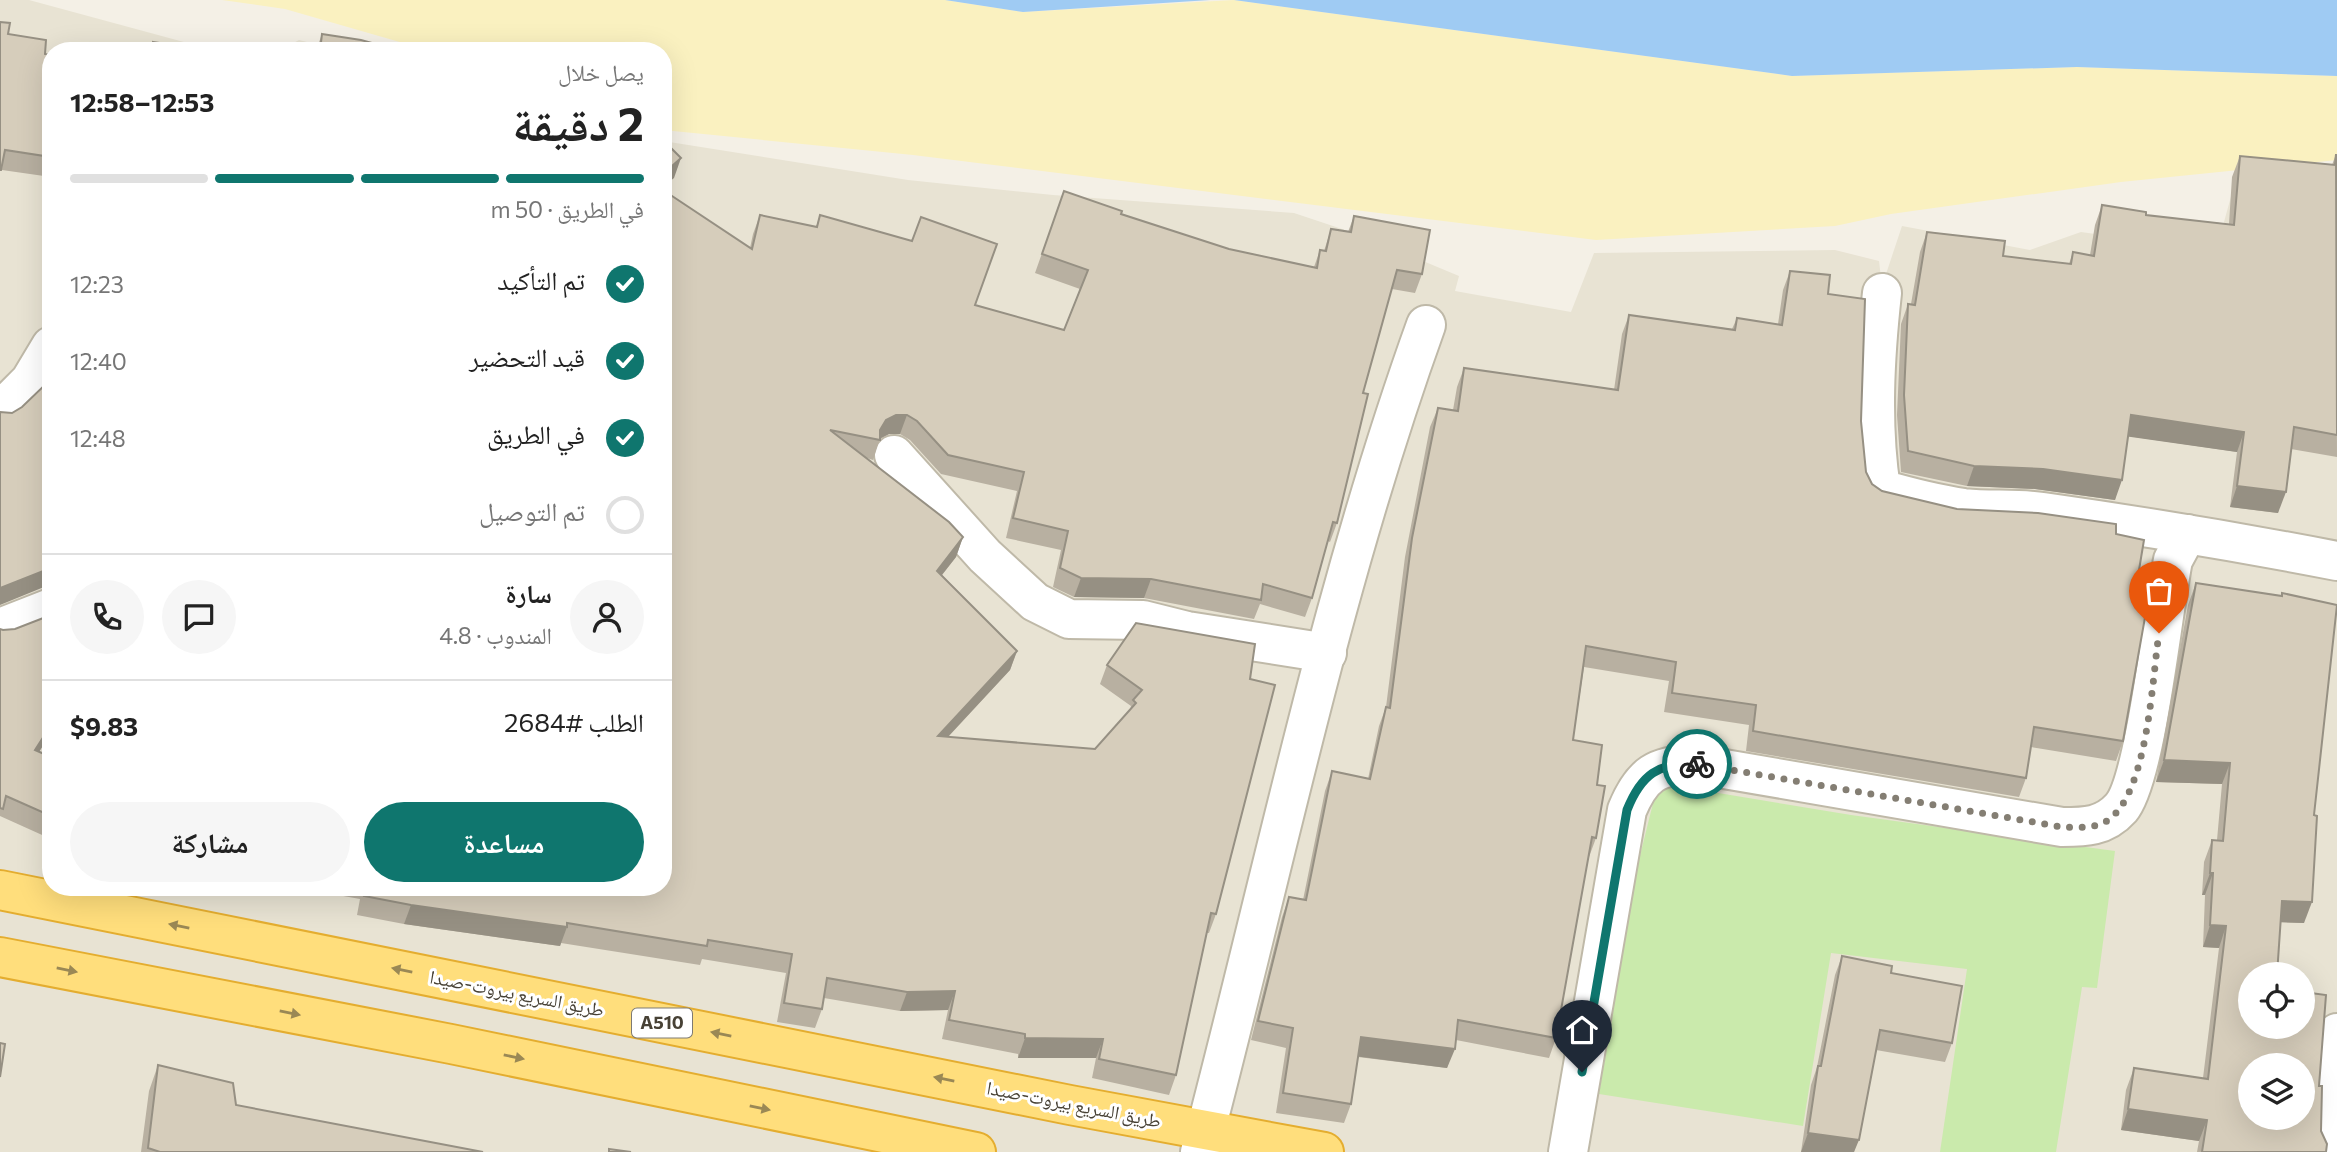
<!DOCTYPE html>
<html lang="ar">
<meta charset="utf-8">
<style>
body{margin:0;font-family:Commissioner,"Noto Naskh Arabic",sans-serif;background:#f6f6f6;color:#222;direction:rtl;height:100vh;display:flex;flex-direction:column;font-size:26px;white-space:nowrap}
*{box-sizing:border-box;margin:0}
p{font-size:23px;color:#767676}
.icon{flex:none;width:38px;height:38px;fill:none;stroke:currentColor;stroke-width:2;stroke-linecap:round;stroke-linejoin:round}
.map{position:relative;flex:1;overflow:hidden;direction:ltr}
.sheet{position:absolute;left:42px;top:42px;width:630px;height:854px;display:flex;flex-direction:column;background:#fff;border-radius:28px;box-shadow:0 7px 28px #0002;direction:rtl}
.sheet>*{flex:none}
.controls{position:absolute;left:2238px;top:962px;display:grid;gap:14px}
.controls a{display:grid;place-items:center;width:77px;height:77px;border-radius:50%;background:#fff;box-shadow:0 7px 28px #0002;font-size:35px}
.pin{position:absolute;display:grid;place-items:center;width:60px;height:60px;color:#fff;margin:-72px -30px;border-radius:50% 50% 50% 0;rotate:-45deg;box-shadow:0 0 7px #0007}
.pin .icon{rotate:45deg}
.courier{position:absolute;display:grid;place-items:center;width:70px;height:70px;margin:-35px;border:5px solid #0f766e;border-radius:50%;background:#fff;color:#222;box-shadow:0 2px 9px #0007}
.head em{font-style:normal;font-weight:700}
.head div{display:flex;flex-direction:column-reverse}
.head{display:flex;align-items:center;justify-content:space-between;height:119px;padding:0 28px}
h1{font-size:46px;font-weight:700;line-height:52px}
.bar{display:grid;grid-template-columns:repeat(4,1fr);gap:10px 7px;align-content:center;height:84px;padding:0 28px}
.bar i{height:9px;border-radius:5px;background:#e0e0e0}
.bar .on{background:#0f766e}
.bar p{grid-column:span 4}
.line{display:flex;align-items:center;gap:18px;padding:0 28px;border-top:2px solid #e0e0e0}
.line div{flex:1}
.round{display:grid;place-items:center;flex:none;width:74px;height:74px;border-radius:37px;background:#f6f6f6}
ol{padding:0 28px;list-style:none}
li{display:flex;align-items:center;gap:21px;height:77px}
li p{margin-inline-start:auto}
li .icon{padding:7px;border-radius:50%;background:#0f766e;color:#fff;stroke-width:4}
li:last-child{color:#767676}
li i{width:38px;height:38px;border:4px solid #e0e0e0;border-radius:50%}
.action{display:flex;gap:14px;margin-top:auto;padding:14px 28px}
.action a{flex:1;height:80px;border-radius:42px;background:#0f766e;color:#fff;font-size:28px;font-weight:700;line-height:80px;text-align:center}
.action a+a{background:#f6f6f6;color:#222}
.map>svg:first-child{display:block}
.residential{fill:#e8e3d3;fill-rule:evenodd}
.green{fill:#caeaac}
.sand{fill:#faf1c0}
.water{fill:#9fcbf3}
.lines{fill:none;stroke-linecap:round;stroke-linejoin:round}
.minor-casing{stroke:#bfb9a8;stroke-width:42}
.trunk-casing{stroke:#e4ad2f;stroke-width:42}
.minor{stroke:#fff;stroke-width:38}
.trunk{stroke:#ffde7c;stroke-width:38}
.wall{fill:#b8b0a1}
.shaded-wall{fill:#969083}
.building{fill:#d6cdbb;stroke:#969083;stroke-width:2;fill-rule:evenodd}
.oneway{fill:#9a8855}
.done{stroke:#847e73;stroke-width:7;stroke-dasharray:0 12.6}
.route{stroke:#0f766e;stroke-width:9}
.labels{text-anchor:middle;stroke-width:6;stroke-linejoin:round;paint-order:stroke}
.shield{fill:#fff;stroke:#7e7a72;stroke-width:2}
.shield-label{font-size:18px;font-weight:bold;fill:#474135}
.street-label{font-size:19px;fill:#474135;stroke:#fff}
</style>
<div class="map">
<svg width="2337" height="1152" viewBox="0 0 2337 1152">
<rect width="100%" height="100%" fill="#f4f0e6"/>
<g class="residential">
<path d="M0,0h29l188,51h-166v836h612v-746l245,39 145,15 241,18 69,23 96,40 -4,15 116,21 23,-59 241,-3 44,11 3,25 20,-60 128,24 51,-18 135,19 27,-98 94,23v976h-2337zM2250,975h53v52h-53zM2250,1066h53v52h-53z"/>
<polygon points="299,40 343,51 279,51"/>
</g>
<polygon class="green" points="1658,783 1851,815 2115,851 2097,988 2082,987 2056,1152 1940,1152 1967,969 1831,953 1803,1126 1599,1094 1632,888"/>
<polygon class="sand" points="222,0 945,0 1023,12 1234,0 1792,76 2077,67 2337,76 2337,160 2121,182 1891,214 1835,226 1596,240 913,155 663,130 663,51 431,51 285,9"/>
<g class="water">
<polygon points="945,0 1210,0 1023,12"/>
<polygon points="1234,0 2337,0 2337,76 2077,67 1792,76"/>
</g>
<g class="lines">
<g class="minor-casing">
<g id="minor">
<path d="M1882,293c-7,64 -11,131 -1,196 28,8 55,15 83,19 25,3 52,0 79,4 99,14 196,30 294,49"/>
<polyline points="0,411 30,381 51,346"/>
<polyline points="894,455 985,556 1035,602 1069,619 1143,620 1187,631 1327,653"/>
<polyline points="0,628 51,608"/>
<path d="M1200,1152c73,-276 129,-558 226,-827"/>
<path d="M1568,1152l59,-342c15,-36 29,-45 68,-46l367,63c23,0 42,0 59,-19 25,-29 42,-199 52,-248l14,-26"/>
<polyline points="2335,1152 2337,1033"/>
</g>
</g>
<g class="trunk-casing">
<g id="trunk">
<polyline points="0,890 1070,1105 1324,1152"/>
<polyline points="0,957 451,1044 976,1152"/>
</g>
</g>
<use href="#minor" class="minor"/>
<use href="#trunk" class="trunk"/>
</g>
<g class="wall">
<polygon points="8,34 45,54 51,55 51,177 2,170"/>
<polygon points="322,34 401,51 316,51"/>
<polygon points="2336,154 2337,457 2291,449 2278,513 2230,507 2237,452 2128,436 2115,500 2035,489 1967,486 1901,472 1897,415 1901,324 1908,304 1911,304 1920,252 1927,232 2003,256 2069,264 2073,252 2090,255 2095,225 2102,205 2146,215 2229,224 2232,177 2240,156 2332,165"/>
<polygon points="1064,191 1121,214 1229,249 1314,267 1320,250 1324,251 1331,229 1348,232 1354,216 1422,274 1415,293 1392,289 1363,393 1337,523 1330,542 1328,541 1312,598 1305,617 1260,604 1254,619 1144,598 1074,597 1053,587 1061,550 1006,538 1017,491 941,474 910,440 900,434 889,434 880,439 873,460 867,458 963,537 956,557 942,575 1017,651 1010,670 948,737 1095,749 1130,711 1131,706 1100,684 1107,665 1136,623 1216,914 1209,933 1207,933 1176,1075 1169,1095 1092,1078 1096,1058 1018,1058 1018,1054 942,1039 948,1010 900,1011 824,998 822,1009 815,1028 777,1022 786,973 702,959 700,965 561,943 560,946 404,924 357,915 360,899 293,887 593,887 617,891 617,887 663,887 750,248 753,234 760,215 816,227 820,215 975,305 1064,330 1080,289 1035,273"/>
<polygon points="1790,271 1828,294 1861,421 1866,472 1872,484 1882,491 1957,509 2116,534 2138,576 2123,741 2116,761 2031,747 2026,778 2019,797 1746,751 1749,725 1664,712 1669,681 1584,667 1573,740 1597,785 1596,838 1589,857 1588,857 1556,1038 1549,1058 1456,1040 1447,1068 1358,1057 1351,1104 1344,1123 1276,1113 1286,1048 1251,1040 1282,917 1289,897 1303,900 1325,791 1332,771 1368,779 1379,726 1386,707 1405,557 1430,427 1438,408 1453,410 1457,387 1464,368 1614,390 1622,334 1629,315 1732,329 1737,318 1778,324 1783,290"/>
<polygon points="2196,583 2314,815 2304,923 2280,922 2277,975 2319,1086 2321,1131 2326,1152 2197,1152 2199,1141 2121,1130 2126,1090 2134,1068 2203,1078 2219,948 2203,947 2205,895 2202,895 2204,862 2212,840 2217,840 2222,784 2156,782 2188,605"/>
<polygon points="51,615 51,733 39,752 51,757 51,839 0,816 0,629 3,630 15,629"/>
<polygon points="1842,956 1891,973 1952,1043 1945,1062 1876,1050 1854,1152 1801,1152 1811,1085 1817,1067 1835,975"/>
<polygon points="158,1065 236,1105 483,1152 141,1152 149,1091"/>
</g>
<g class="shaded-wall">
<polygon points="681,158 674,178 663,187 663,174"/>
<polygon points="896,415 907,415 900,434 889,434 879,439 880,430 886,420"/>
<polygon points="2131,415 2244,432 2237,452 2124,436"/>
<polygon points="1974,466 2043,469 2122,480 2115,500 2035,489 1967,486"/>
<polygon points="2237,486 2286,492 2278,513 2230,507"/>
<polygon points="963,537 956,557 930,590 937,571"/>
<polygon points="51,568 51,587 44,587 0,605 0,588"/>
<polygon points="1081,578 1151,579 1144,598 1074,597"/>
<polygon points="1017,651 1010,670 931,755 938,736"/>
<polygon points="51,725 51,733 28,769 35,750"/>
<polygon points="2164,760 2230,763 2222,784 2156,782"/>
<polygon points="2210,873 2213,873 2205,895 2202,895"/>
<polygon points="228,887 289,887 286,895"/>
<polygon points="2282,901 2312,902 2304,923 2274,922"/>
<polygon points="411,905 567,927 560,946 404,924"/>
<polygon points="2210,925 2226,926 2219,948 2203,947"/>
<polygon points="955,991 948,1010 900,1011 907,992"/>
<polygon points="1361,1037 1455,1049 1447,1068 1354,1056"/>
<polygon points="1025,1038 1103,1039 1096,1058 1018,1058"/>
<polygon points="2128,1109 2207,1120 2199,1141 2121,1130"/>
<polygon points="1808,1133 1859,1140 1854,1152 1801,1152"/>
</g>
<g class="building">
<polygon points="0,22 10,23 8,34 46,40 45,54 51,55 51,157 5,150 1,170 0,170"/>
<polygon points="322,34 361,40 401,51 320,51"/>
<polygon points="153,42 212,51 151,51"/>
<polygon points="663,140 681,158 663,174"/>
<polygon points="2336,154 2337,435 2294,427 2286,492 2237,486 2244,432 2131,415 2122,480 2043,469 1974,466 1908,451 1904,395 1908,304 1915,305 1927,232 2005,241 2003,256 2071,264 2073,252 2094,256 2102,205 2146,212 2146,215 2234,225 2240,156 2335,165"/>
<polygon points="663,190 752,249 760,215 817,227 820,215 912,241 921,217 997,244 975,305 1064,330 1088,270 1042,254 1064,191 1122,211 1121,214 1229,249 1317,268 1320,250 1326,251 1331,229 1351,232 1354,216 1430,230 1422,274 1397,270 1363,393 1368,394 1337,523 1333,522 1312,598 1263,584 1261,600 1151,579 1081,578 1060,568 1068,531 1013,518 1024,472 948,455 917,421 907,415 896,415 886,420 880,430 880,440 830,430 949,522 963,537 937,571 1017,651 938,736 1095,749 1136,703 1133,700 1142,690 1107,665 1136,623 1255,644 1250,679 1275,685 1216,914 1211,913 1176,1075 1099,1059 1103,1039 1025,1038 1025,1034 949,1020 955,991 907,992 827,978 822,1009 784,1003 792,954 708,940 707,946 567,923 567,927 411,905 364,896 366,887 593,887 620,892 621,887 663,887"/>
<polygon points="1790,271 1830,275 1828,294 1865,299 1861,421 1866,472 1872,484 1882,491 1957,509 2038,513 2116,524 2116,534 2144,540 2138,576 2152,578 2123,741 2034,727 2026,778 1753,731 1756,705 1672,693 1676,662 1586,646 1573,740 1602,745 1597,785 1605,786 1596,838 1592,837 1556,1038 1458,1020 1455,1049 1361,1037 1351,1104 1283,1093 1293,1028 1258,1021 1289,897 1306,900 1332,771 1370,779 1386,707 1390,708 1412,538 1438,408 1458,411 1464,368 1618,390 1629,315 1735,330 1737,318 1782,325"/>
<polygon points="51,379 51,568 0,588 0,412 12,413 22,407"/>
<path d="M2196,583l86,13v-3l55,12 -23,210 3,1 -5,86 -30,-1 -5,74h-27v52h53v-35l23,3 -7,91h3l-1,45 6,13 -1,8h-124l5,-32 -79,-11 6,-41 74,11 18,-153 -16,-1 3,-52h-3l2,-33 11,1 7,-78 -66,-3zM2250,1066h53v52h-53z"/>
<polygon points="51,615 51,725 35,750 51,757 51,816 6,796 3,809 0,808 0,629 3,630 15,629"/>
<polygon points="1842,956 1892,966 1891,973 1962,986 1952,1043 1880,1030 1859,1140 1808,1133 1818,1066 1821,1066"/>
<polygon points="0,1043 5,1044 0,1077"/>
<polygon points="158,1065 233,1083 236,1105 483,1152 160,1152 148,1148"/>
<polygon points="609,1149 631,1152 609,1152"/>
</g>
<defs><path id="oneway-solid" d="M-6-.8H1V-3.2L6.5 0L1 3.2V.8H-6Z" transform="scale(1.75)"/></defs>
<g class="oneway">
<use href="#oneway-solid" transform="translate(179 926) rotate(-169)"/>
<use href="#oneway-solid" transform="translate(67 970) rotate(11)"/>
<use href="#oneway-solid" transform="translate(402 970) rotate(-169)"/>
<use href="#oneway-solid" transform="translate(290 1013) rotate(11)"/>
<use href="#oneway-solid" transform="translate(721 1034) rotate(-169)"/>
<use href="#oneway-solid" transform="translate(514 1057) rotate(12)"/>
<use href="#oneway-solid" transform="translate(944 1079) rotate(-169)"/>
<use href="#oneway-solid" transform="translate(760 1108) rotate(12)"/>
</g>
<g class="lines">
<path class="done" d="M1697,764l365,63c14,0 29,2 43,-5 43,-24 47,-143 54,-189"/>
<path class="route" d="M1582,1072l45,-262c14,-35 31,-48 70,-46"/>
</g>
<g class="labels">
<rect class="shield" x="632" y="1008.5" width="60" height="29" rx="5"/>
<g class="shield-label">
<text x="662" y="1029">A510</text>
</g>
<g class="street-label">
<text transform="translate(517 993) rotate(11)" y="7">طريق السريع بيروت-صيدا</text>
<text transform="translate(1074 1104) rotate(11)" y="7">طريق السريع بيروت-صيدا</text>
</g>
</g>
</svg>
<div class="controls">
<a><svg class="icon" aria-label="locate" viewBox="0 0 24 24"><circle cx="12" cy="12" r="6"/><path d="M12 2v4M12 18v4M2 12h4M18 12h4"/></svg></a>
<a><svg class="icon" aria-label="layers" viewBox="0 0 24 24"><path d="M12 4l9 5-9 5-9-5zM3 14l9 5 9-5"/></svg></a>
</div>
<div class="pin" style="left:2159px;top:633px;background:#ea580c"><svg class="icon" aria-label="bag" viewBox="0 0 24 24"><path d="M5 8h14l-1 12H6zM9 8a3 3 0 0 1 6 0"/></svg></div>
<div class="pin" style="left:1582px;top:1072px;background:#1f2937"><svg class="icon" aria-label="home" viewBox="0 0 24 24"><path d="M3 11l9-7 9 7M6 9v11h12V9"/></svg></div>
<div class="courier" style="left:1697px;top:764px"><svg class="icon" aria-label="bike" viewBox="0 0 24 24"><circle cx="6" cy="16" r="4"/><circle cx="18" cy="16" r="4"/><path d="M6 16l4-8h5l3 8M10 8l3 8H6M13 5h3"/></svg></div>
<section class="sheet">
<div class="head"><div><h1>2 دقيقة</h1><p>يصل خلال</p></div><em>12:53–12:58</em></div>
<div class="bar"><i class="on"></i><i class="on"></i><i class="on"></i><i></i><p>في الطريق · 50 m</p></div>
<ol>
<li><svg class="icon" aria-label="check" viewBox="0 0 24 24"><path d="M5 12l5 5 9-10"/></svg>تم التأكيد<p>12:23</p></li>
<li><svg class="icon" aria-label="check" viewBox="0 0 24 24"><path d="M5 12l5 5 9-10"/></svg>قيد التحضير<p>12:40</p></li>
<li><svg class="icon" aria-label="check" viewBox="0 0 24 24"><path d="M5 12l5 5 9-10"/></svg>في الطريق<p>12:48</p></li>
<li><i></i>تم التوصيل</li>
</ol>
<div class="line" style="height:126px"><a class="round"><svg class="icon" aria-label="person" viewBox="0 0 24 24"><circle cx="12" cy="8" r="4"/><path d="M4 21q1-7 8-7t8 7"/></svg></a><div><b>سارة</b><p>المندوب · 4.8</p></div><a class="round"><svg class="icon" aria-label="chat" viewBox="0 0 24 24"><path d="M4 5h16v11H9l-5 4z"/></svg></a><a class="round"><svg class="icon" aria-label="phone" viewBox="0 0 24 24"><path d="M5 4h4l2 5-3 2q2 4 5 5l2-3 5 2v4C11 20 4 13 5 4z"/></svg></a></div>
<div class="line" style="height:91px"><div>الطلب #2684</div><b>$9.83</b></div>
<div class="action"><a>مساعدة</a><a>مشاركة</a></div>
</section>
</div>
